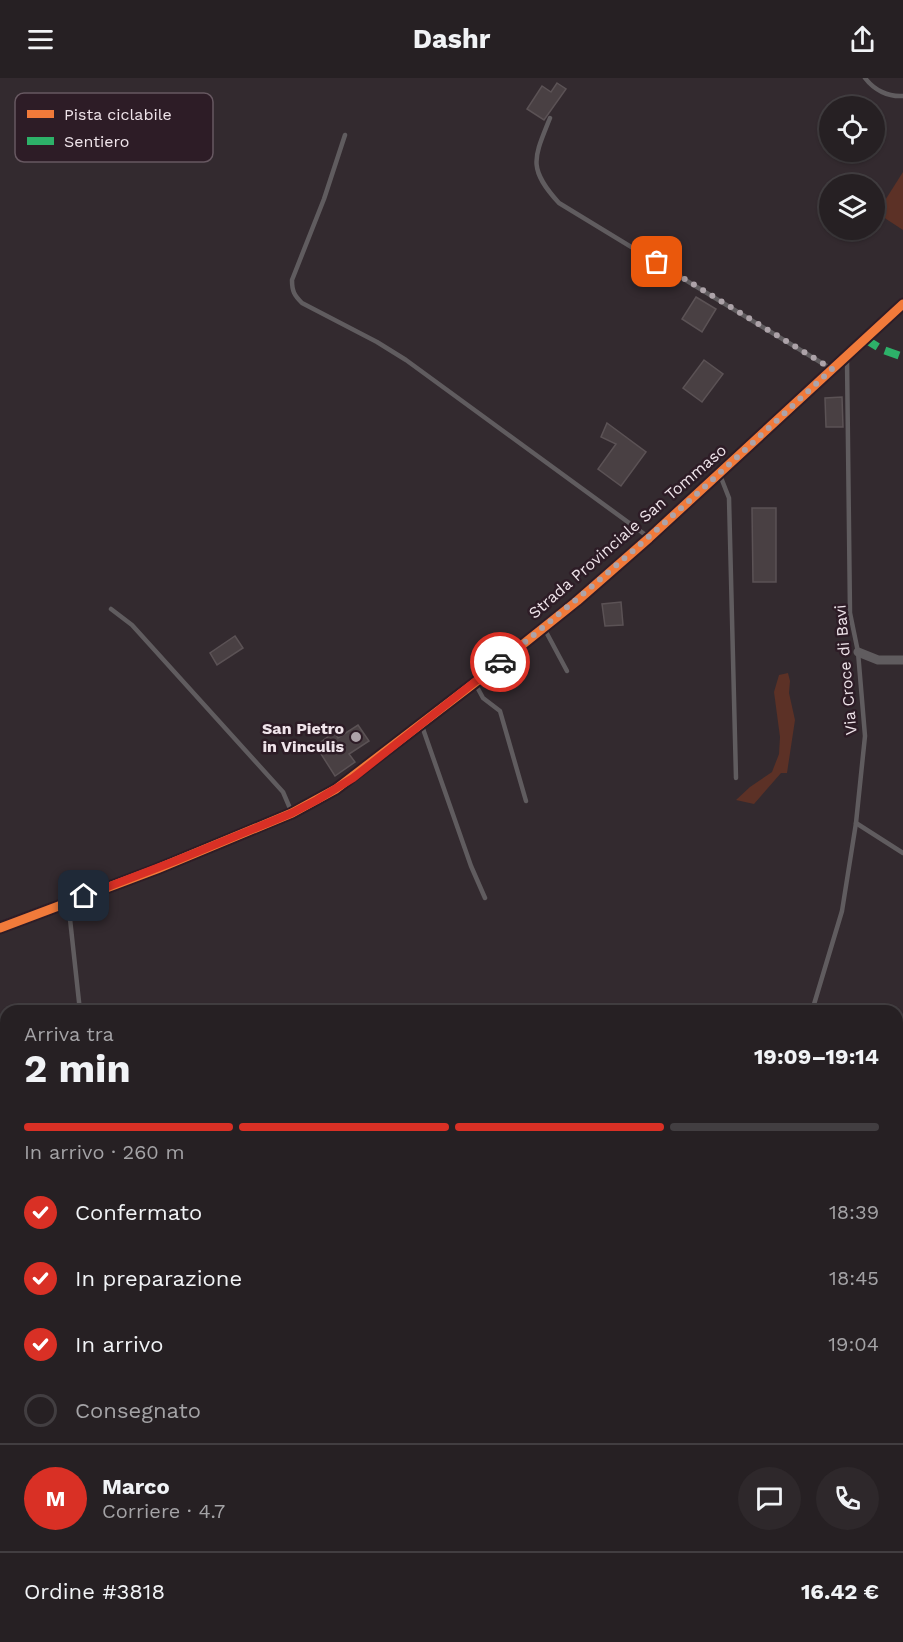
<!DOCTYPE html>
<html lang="it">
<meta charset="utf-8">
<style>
body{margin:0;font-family:"Work Sans",sans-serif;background:#2e282b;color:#f1f3f6;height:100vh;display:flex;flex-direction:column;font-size:22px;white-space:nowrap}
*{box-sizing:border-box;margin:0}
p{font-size:20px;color:#a4a3a6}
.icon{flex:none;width:33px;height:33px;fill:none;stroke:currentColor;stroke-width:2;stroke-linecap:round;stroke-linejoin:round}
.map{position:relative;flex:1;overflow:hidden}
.sheet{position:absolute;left:0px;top:927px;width:903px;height:638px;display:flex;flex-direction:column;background:#262023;border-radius:18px 18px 0 0;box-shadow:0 2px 4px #0004,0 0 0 2px #423e41}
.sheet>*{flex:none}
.tools{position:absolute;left:819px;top:18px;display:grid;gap:12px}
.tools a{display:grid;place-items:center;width:66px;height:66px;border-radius:50%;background:#262023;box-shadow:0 2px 4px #0004,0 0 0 2px #423e41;font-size:30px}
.pin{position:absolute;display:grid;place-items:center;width:51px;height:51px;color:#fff;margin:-26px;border-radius:12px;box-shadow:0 3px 9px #0006}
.courier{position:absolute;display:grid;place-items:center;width:60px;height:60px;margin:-30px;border:4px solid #d93025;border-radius:50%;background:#fff;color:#222;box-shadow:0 2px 8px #0007}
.summary em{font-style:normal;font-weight:700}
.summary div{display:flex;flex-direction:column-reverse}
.summary{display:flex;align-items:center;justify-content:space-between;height:102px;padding:0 24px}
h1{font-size:39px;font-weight:700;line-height:45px}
.bar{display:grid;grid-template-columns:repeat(4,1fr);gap:9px 6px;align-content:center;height:72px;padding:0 24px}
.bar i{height:8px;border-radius:4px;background:#423e41}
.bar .current{background:#d93025}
.bar p{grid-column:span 4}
.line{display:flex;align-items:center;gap:15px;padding:0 24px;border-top:2px solid #423e41}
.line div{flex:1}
.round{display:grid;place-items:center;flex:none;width:63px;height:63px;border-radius:32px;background:#2e282b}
ol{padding:0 24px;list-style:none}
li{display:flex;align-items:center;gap:18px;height:66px}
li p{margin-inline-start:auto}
li .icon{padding:6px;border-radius:50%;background:#d93025;color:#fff;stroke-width:4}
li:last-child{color:#a4a3a6}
li i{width:33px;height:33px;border:3px solid #423e41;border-radius:50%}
header{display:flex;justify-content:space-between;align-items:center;height:78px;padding:0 24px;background:#262023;font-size:27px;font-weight:700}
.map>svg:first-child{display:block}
.green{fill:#5c3126}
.building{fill:#494043;stroke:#5b5255;stroke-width:1.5}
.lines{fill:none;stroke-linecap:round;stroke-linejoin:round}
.service{stroke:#605c5f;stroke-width:4.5}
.minor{stroke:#605c5f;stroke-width:9}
.tertiary{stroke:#605c5f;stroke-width:12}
.quiet{stroke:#2db169;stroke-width:8;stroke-dasharray:15 8;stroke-linecap:butt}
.cycleway-casing{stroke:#2d1c26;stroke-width:13}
.cycleway{stroke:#f17a3a;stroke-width:9}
.done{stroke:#ada3a9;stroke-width:6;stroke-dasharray:0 10.8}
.route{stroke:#d93025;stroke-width:8}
.poi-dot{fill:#ada3a9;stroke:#2d1c26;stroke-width:2}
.labels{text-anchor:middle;stroke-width:5;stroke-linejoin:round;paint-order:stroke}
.street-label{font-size:16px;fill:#efe4ea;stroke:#2d1c26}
.poi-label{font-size:16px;font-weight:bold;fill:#efe4ea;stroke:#2d1c26;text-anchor:end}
.key{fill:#2d1c26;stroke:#675861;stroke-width:1.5}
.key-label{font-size:16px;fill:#efe4ea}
</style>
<header><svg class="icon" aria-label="menu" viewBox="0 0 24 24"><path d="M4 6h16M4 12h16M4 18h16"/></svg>Dashr<svg class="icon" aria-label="share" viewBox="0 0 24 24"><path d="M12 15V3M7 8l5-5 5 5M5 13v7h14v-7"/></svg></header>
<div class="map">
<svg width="903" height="1564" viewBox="0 0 903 1564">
<rect width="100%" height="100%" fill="#332a2f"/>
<g class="green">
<polygon points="903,94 903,152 877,135"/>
<polygon points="788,595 790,603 789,615 795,642 787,695 781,695 754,726 736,722 750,709 772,694 779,676 780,659 774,614 779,597"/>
<polygon points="897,1356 903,1356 903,1564 753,1564 753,1558 897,1558"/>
</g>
<g class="building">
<polygon points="557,5 566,11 544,42 527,31 542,8 551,14"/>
<polygon points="696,219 716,231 702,254 682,241"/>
<polygon points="704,282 723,296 702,324 683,310"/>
<polygon points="842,319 843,349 826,349 825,320"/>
<polygon points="607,345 646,374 621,408 598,391 616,366 601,359"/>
<polygon points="752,430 776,430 776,504 753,504"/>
<polygon points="621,524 623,547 605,548 602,526"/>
<polygon points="235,558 243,570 217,587 210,575"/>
<polygon points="358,647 369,663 349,676 355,684 335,698 316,668 334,654 338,660"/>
</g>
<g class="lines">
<g class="service">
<path d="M865,0c9,12 23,19 38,18"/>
<path d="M550,40c-16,40 -23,50 9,85l271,165"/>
<path d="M345,57l-21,64 -32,81c0,11 2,15 10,23l75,39 29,18 241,176"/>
<polyline points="720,397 729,420 736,700"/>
<polyline points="111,531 132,547 283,714 292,735"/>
<polyline points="544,550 567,593"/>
<polyline points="476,607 483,620 500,633 526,723"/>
<polyline points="422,648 471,788 485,820"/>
<polyline points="856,745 903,775"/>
<polyline points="66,826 70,841 80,933"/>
<polyline points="812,933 842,833 856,745 865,658 858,574 850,535 847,281"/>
<polyline points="654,1558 654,1564"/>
</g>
<polyline class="minor" points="858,574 878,582 903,582"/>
<polyline class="tertiary" points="0,850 157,791 292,735 336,711 481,600 577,523 649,460 903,226"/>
<g class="quiet">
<polyline points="865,261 881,271 903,279"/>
<polyline points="0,1465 6,1464"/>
<polyline points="305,1558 310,1564"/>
</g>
<g class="cycleway-casing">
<polyline id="cycleway" points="0,850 157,791 292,735 336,711 481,600 577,523 649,460 903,226"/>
</g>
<use href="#cycleway" class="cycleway"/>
</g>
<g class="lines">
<path class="done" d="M500,584c116,-92 224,-192 332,-293l-175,-107"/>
<polyline class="route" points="84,818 175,783 292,735 317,722 353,700 500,584"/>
</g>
<circle class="poi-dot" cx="356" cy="659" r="6"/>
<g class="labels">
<g class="street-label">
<text transform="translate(627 453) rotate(-41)" y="6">Strada Provinciale San Tommaso</text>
<text transform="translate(845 592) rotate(-95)" y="6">Via Croce di Bavi</text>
</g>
<g class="poi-label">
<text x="344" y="656">San Pietro<tspan x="344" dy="18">in Vinculis</tspan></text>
</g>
</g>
<rect x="15" y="15" width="198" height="69" rx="9" class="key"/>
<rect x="27" y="32" width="27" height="8" fill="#f17a3a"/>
<rect x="27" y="59" width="27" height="8" fill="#2db169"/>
<g class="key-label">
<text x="64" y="42">Pista ciclabile</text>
<text x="64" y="69">Sentiero</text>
</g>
</svg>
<div class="tools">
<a><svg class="icon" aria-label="locate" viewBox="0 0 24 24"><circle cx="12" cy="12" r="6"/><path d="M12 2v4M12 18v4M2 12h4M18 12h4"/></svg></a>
<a><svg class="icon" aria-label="layers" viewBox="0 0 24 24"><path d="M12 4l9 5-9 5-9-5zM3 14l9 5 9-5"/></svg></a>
</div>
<div class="pin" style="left:657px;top:184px;background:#ea580c"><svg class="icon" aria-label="bag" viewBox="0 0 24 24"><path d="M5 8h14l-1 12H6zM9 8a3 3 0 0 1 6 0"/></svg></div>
<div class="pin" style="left:84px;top:818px;background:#1f2937"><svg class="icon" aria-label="home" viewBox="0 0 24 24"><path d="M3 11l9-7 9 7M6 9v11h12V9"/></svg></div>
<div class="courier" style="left:500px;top:584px"><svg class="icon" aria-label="car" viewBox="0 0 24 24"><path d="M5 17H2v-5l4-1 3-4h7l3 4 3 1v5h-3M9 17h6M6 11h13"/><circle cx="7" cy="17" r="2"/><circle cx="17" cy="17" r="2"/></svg></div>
<section class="sheet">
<div class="summary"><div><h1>2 min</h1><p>Arriva tra</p></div><em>19:09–19:14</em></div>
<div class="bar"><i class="current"></i><i class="current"></i><i class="current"></i><i></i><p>In arrivo · 260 m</p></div>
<ol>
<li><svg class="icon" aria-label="check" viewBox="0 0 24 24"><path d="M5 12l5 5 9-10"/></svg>Confermato<p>18:39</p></li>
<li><svg class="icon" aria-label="check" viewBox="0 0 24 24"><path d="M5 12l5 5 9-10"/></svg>In preparazione<p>18:45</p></li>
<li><svg class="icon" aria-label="check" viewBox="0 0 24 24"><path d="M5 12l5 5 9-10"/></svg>In arrivo<p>19:04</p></li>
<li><i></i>Consegnato</li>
</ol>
<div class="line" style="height:108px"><b class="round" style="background:#d93025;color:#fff">M</b><div><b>Marco</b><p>Corriere · 4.7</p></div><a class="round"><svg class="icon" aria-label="chat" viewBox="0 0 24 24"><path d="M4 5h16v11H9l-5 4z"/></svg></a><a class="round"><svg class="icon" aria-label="phone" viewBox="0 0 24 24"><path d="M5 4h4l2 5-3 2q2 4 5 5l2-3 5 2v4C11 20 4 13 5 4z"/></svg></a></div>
<div class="line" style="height:78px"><div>Ordine #3818</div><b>16.42 €</b></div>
</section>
</div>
